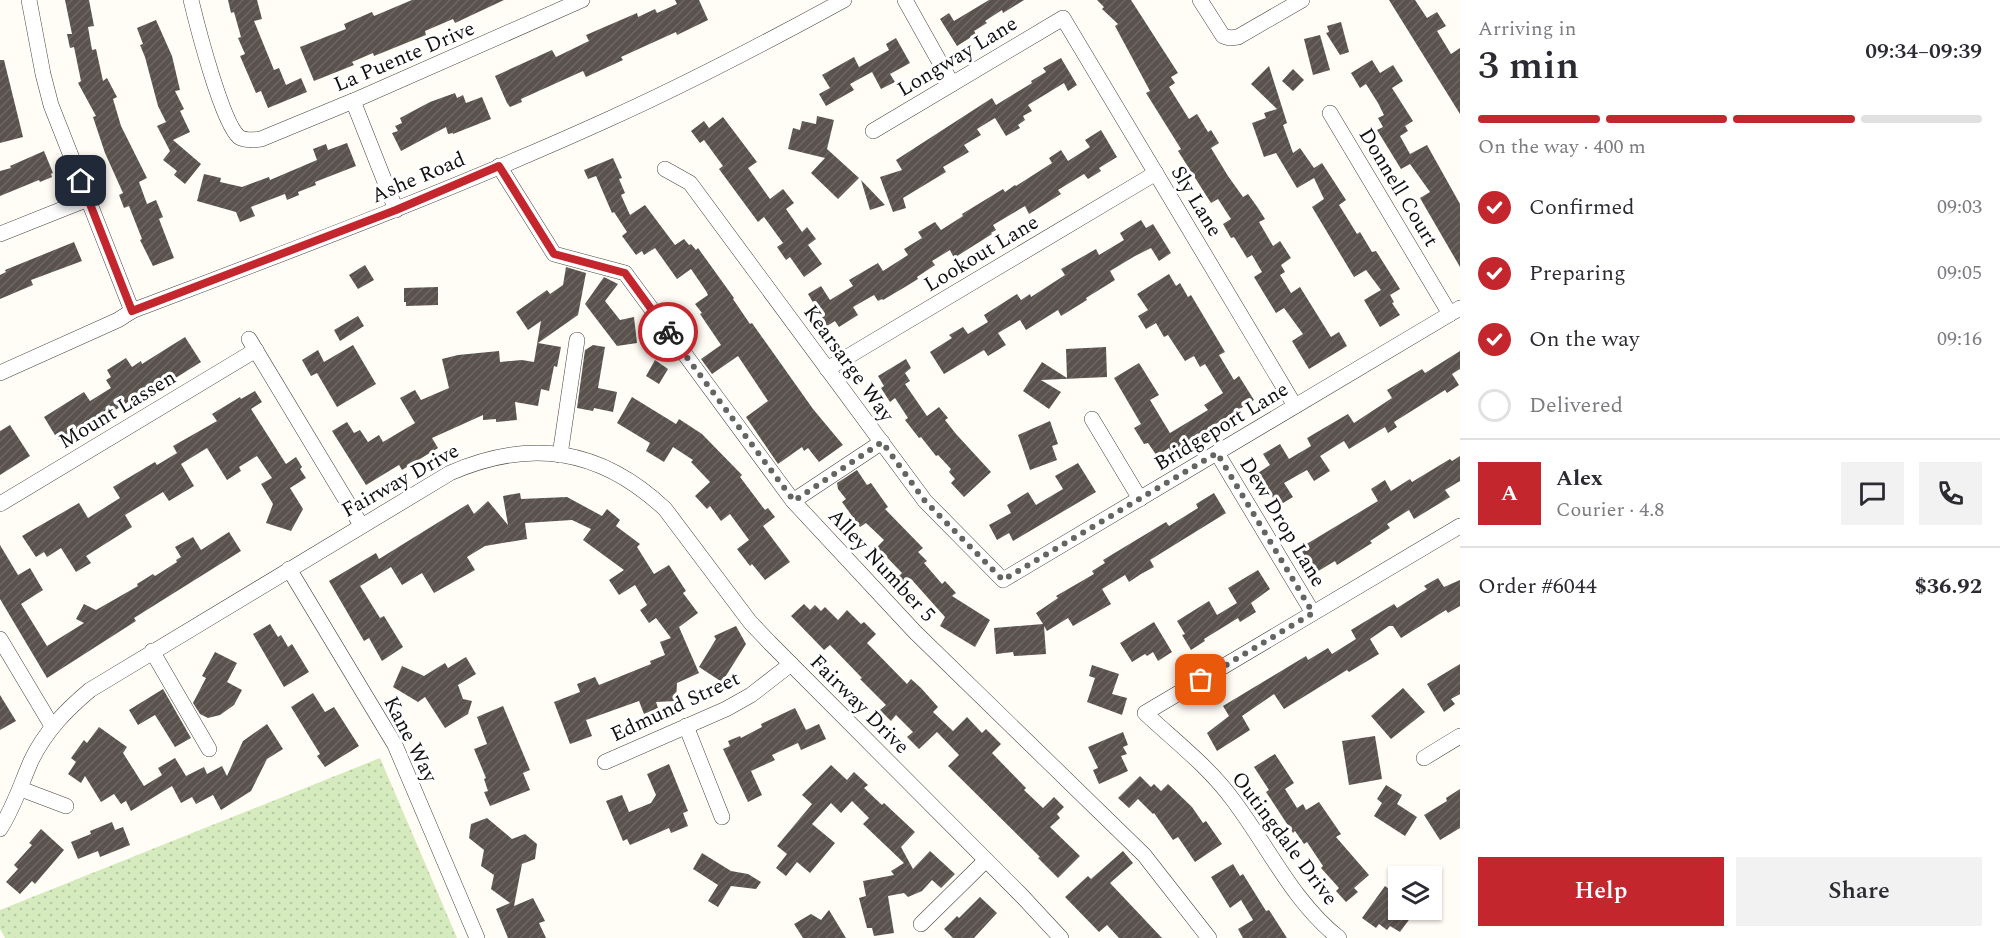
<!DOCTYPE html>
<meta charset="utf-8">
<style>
body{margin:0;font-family:Spectral,serif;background:#f2f2f3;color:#2b2b33;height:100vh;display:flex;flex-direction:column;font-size:22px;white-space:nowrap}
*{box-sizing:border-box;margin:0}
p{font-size:20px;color:#7c7c81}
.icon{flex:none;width:33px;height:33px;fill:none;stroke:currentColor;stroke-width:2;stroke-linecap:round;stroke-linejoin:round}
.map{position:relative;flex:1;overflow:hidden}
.panel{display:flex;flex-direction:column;background:#fff;width:540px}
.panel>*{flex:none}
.controls{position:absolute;left:1388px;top:866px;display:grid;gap:12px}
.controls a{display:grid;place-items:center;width:54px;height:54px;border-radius:0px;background:#fff;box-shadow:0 2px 4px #0004;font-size:30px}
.pin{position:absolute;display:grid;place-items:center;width:51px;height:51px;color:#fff;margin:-26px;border-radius:12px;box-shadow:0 3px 9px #0006}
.courier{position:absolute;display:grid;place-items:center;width:60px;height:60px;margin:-30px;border:4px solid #c4262e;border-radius:50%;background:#fff;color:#222;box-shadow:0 2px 8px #0007}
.head em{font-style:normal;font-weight:600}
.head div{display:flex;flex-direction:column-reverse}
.head{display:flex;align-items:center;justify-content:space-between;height:102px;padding:0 18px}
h1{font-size:39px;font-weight:600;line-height:45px}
.bar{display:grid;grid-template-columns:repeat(4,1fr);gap:9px 6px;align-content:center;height:72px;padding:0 18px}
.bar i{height:8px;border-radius:4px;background:#e1e1e2}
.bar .on{background:#c4262e}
.bar p{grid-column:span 4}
.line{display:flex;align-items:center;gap:15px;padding:0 18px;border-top:2px solid #e1e1e2}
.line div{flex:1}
.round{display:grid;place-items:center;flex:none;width:63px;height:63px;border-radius:0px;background:#f2f2f3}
ol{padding:0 18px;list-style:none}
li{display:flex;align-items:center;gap:18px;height:66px}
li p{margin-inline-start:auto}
li .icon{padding:6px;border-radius:50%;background:#c4262e;color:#fff;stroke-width:4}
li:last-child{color:#7c7c81}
li i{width:33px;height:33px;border:3px solid #e1e1e2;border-radius:50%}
.primary-button{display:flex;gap:12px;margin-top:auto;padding:12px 18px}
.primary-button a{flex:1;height:69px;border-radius:0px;background:#c4262e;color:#fff;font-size:24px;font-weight:600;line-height:69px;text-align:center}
.primary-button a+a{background:#f2f2f3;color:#2b2b33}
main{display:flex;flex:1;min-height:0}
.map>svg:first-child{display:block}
.grass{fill:url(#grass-dots)}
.building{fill:url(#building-hatch)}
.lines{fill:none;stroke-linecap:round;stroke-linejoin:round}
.minor-casing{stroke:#444;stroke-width:16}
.minor{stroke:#fff;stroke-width:15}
.done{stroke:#646461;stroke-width:6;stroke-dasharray:0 10.8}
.route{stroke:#c4262e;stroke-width:8}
.labels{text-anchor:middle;stroke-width:6;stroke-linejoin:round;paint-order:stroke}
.street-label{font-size:21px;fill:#111;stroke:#fff}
</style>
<main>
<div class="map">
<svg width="1460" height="938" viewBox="0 0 1460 938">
<defs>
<pattern id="grass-dots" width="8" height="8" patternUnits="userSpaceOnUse" patternTransform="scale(1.5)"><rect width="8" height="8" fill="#d5ebbd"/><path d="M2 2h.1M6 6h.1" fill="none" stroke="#b6c8a1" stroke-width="1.8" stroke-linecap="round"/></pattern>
<pattern id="building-hatch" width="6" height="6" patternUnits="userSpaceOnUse" patternTransform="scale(1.5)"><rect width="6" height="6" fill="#5a524d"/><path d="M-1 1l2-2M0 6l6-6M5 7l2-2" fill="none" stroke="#6d6662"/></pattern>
</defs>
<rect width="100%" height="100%" fill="#fffdf5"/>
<polygon class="grass" points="380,758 457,938 5,938 0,929 0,910"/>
<g class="building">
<polygon points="65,0 89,0 94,26 88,27 92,50 96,49 103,81 107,78 117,97 113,99 121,126 147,178 139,182 147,204 156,200 163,217 159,219 174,258 153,266 140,240 142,239 129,206 124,208 119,195 123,193 105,153 93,117 96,116 78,83 81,81 74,47 70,48 67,34 72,34"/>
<polygon points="228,0 257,0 262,19 254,21 274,70 279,68 286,85 301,78 307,92 268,108 261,91 256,93 240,56 245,54 238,38 241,37 234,12 231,13"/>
<polygon points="412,0 504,0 455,23 453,19 425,31 426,35 374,56 373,53 352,62 354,65 314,81 300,47 346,29 344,24 372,12 374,16"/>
<polygon points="675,0 699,0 708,20 677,35 676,32 621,57 623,60 586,77 583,71 521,99 522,102 510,107 507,103 495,76 552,50 556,57 589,41 586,35 637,13 638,17 655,9 657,13 677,4"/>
<polygon points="989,0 1024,0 1003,13 1002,10 985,21 987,23 974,31 976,34 957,46 940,19 949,13 954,21"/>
<polygon points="1097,0 1131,0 1178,73 1171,77 1175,83 1169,87 1189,119 1197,114 1208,132 1211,130 1219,143 1211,148 1228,176 1243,197 1248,194 1258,208 1265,219 1259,222 1273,246 1280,241 1291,258 1281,265 1285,272 1280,275 1291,293 1300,287 1331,337 1339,332 1347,346 1309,369 1292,341 1303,334 1284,308 1276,313 1268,300 1254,277 1262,272 1252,255 1247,258 1234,237 1231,238 1223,224 1231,219 1218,199 1211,203 1178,151 1181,149 1146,93 1150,91 1115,26 1118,24 1102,9 1104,7"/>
<polygon points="1389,0 1415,0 1427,18 1437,12 1446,26 1437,31 1451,54 1460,48 1460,114"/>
<polygon points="156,20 172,56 180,90 175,91 184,109 180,111 190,132 173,140 201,164 185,184 174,175 177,171 163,160 170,151 157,126 166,122 158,106 145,57 140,45 143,44 137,28"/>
<polygon points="1341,22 1349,52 1340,55 1326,33 1329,32 1327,26"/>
<polygon points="1320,35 1330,70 1313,75 1304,39"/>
<polygon points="896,38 910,63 890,74 895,82 881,89 872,72 850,84 854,90 826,106 819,94 830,88 822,75 854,57 859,67 889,50 886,44"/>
<polygon points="1061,58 1077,85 1068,91 1064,83 1028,105 1032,111 1023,116 1025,120 1018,125 1020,128 1006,136 995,118 977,129 981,135 964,145 969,152 943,167 946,172 903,198 906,208 893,212 880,177 902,170 896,160 992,98 996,105 1032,83 1031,81 1046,72 1043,68"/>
<polygon points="0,60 4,60 23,137 0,143"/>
<polygon points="1372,60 1380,73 1393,65 1403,81 1392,88 1413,121 1405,126 1408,131 1400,136 1410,154 1427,145 1460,204 1460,267 1420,198 1430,192 1410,164 1401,169 1377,130 1383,127 1378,118 1384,115 1378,103 1366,84 1360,88 1351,73"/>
<polygon points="1269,66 1287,123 1283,125 1293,153 1300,148 1314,168 1322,163 1346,200 1339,205 1357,234 1360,232 1372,252 1376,251 1400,289 1390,295 1394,302 1392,303 1400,315 1380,327 1364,300 1381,290 1366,270 1354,277 1312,207 1324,199 1314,178 1297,188 1276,153 1264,157 1252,123 1266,118 1264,113 1277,109 1251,84"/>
<polygon points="1293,69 1304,80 1293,91 1282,81"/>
<polygon points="455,93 457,98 463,95 466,103 482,97 491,119 453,134 453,133 448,134 446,127 401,151 392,133 398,131 395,126 402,123 400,118 430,102"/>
<polygon points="817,116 834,120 827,149 859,178 838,199 811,173 825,158 788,149 793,128 800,130 802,121 816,124"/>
<polygon points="723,117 757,162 748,168 770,199 783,189 794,203 786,209 802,232 807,227 816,239 808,245 822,264 804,277 790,257 786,260 777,247 783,243 764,217 758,222 719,169 723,166 704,140 700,143 691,131 704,121 709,128"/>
<polygon points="1101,130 1117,157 1099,168 1101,171 1088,179 1084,174 1058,190 1061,194 1029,214 1025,206 993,225 996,230 991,233 992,234 954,258 950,250 932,261 935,265 917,277 918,279 905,287 883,300 882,299 878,301 874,295 853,307 858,315 839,327 835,321 827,326 808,294 821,286 830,300 853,286 849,280 878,263 883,271 908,255 904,249 922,238 918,232 935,222 941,230 963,216 962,214 1003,189 1005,192 1015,185 1016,186 1052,163 1049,158 1061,150 1068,161 1090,147 1085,140"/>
<polygon points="347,143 356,166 315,182 316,185 298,192 299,195 287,200 285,194 251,207 255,216 240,222 236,212 197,201 204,174 221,178 220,182 242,187 269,177 270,180 317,160 313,149 326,144 328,150"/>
<polygon points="44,151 53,173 51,174 52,177 40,182 39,180 0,196 0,171 11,168 10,166"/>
<polygon points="613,158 622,178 619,179 625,193 621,195 630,215 645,205 675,245 684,239 689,245 691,244 696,250 698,248 734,298 733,299 750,324 752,323 813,409 843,445 819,462 808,448 804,451 802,447 778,464 746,417 768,401 738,356 712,374 701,359 721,345 700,314 702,313 695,304 708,295 706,291 691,269 677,279 655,248 644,255 642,251 636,255 622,236 627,232 614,212 612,213 596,176 588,179 584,170"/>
<polygon points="861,180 885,205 870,210"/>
<polygon points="1141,220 1146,228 1153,224 1171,253 1159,261 1151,248 1135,256 1110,271 1115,280 1086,298 1087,300 1061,316 1058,310 1026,330 1020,320 998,333 1006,345 988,356 984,350 944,374 930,352 952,338 949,335 963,327 968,334 988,322 984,315 1017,294 1021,300 1030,294 1031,297 1065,275 1061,269 1096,249 1099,255 1124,240 1120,233"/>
<polygon points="74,242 82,261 31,280 33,285 0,299 0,275 6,272 5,270"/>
<polygon points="365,265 374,280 358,289 349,275"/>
<polygon points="566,267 586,273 578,315 538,343 561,347 557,367 554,366 549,391 541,389 538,406 515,402 517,420 496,422 496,419 483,420 483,415 432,438 438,448 402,470 399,465 366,485 332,431 347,422 354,433 360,430 368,442 379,435 383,442 415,423 400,398 415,390 421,400 449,388 442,359 458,355 499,351 500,362 522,360 534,362 541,321 528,330 516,312 547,290 550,294 563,285"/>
<polygon points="1169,274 1176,286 1180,283 1188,297 1191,295 1225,352 1219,355 1234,380 1239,376 1254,400 1171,452 1169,448 1157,456 1148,443 1144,444 1134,428 1141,424 1114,378 1139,363 1159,395 1150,400 1170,433 1208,410 1204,405 1223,393 1205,364 1200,367 1194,356 1185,361 1168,335 1164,337 1156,323 1146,329 1138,316 1148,310 1137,294"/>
<polygon points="604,277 618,284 605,301 620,320 634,317 637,343 617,346 585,304"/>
<polygon points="438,287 438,305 406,306 406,302 404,302 404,288"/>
<polygon points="358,316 364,326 340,341 334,330"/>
<polygon points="185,337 201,362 166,384 164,380 112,412 110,409 58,440 44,417 84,392 90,401 111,388 106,380 111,377 107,370 126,358 132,367 141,361 142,364"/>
<polygon points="353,345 376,384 337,407 317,373 311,376 302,360 318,350 324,362"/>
<polygon points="593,345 605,347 598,388 617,392 613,412 594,408 593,411 577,408 585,350"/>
<polygon points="1106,347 1107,377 1041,380 1061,392 1049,409 1023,391 1042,362 1067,378 1066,349"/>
<polygon points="1460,351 1460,369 1452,374 1459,385 1447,393 1445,390 1394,422 1397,427 1388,433 1385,427 1349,449 1344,441 1320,456 1330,471 1314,481 1307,470 1284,483 1293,497 1278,506 1258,473 1270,465 1263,454 1280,444 1289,459 1311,446 1307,438 1348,414 1354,423 1392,398 1387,390 1422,369 1425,373"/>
<polygon points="906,359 911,368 905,373 910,381 905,384 927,416 939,407 948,418 945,420 956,434 991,472 964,497 951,483 955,479 949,472 951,469 938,455 936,456 921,437 919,438 905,420 908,418 895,398 890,402 881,388 884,386 878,376"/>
<polygon points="655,360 668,369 659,384 646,376"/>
<polygon points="255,391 262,402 251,409 286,464 296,457 302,467 300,469 306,478 290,488 303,509 291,531 266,523 273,504 261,484 272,478 257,456 239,467 241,471 227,480 207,448 181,464 194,486 169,501 163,492 125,515 132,527 86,556 91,563 76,572 61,548 47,557 44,552 36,557 22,536 79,503 88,518 120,498 113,487 155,462 157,465 177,453 173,446 217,421 212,414 240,397 241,399"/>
<polygon points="632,397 676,424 679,419 702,434 742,475 740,477 765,510 768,508 775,517 763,526 790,562 765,580 752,564 750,566 737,549 749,540 730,514 721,521 710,506 707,509 695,496 710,482 691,462 693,460 673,447 664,462 646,451 650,443 617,423"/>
<polygon points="1050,421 1058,444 1052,446 1057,460 1030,470 1018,435"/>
<polygon points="10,425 30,456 0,475 0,431"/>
<polygon points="1460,456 1460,481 1445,490 1450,497 1414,519 1409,510 1387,524 1390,528 1370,541 1372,543 1337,565 1335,561 1315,573 1300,548 1378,501 1371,489 1385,480 1391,491 1410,479 1412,482 1450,459 1452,461"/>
<polygon points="1078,463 1096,492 1013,541 1009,533 997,540 989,525 1011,513 1007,505 1028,492 1036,505 1063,489 1055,476"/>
<polygon points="857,470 867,485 871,483 888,507 885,509 923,548 918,552 927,561 924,563 942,584 945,581 956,593 952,596 990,620 975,647 940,626 945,617 912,580 903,588 895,580 902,573 877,547 884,540 866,523 860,527 842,502 846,499 838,489 837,483"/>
<polygon points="520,493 521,499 567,497 602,516 607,509 620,520 616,526 640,544 637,547 654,574 669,565 686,591 683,593 698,613 679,627 699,673 677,683 676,701 656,702 658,708 644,714 639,701 586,720 592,736 570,744 554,702 580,692 577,684 595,677 599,685 651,664 650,661 665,655 660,642 671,638 656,618 649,623 640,610 647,605 635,585 619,595 609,580 624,570 583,540 591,529 572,520 525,523 527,539 485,546 467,557 475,570 434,593 422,573 402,585 391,567 360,586 380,618 384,616 403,647 382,661 369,638 364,641 329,581 376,553 379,559 468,504 474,514 488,501 508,525 503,496"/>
<polygon points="1214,493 1226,513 1150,560 1154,567 1141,574 1129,582 1125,575 1102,589 1111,604 1073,626 1068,618 1047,631 1044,626 1046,654 1014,656 1013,652 996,654 994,628 1043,624 1036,613 1058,598 1056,596 1094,574 1092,571 1105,563 1103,560 1166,522 1169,526 1198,508 1196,504"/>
<polygon points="229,532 241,551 134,618 136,621 47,678 0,599 0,545 18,575 30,568 43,590 21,604 47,646 84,623 76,619 84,604 96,610 138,586 137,584 153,574 155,576 177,562 176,560 181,557 175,547 193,537 201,550"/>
<polygon points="1258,570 1270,589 1251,603 1256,612 1240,622 1238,618 1204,639 1205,641 1191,650 1182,635 1185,634 1177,621 1209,601 1217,615 1237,603 1228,588"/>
<polygon points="1438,578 1444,587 1460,580 1460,606 1448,613 1446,610 1401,638 1393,626 1389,626 1370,639 1379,654 1349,672 1347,670 1284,709 1274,694 1242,716 1250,730 1217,751 1207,733 1229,716 1223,706 1306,656 1308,660 1328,648 1332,654 1356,639 1351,630 1394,604 1397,608 1427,589 1424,586"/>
<polygon points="804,604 810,610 815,605 821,611 825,607 838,620 847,610 861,624 864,622 876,634 867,643 907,684 911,679 921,688 938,707 933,712 953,731 967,717 982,733 986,729 1001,744 992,753 1026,788 1024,790 1043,808 1054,797 1064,807 1057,814 1060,818 1050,827 1080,856 1058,878 1038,858 1040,857 948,766 959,755 937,732 919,749 907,737 913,732 896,715 891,721 880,710 886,705 860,679 862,678 830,645 824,650 791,616"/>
<polygon points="1154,622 1172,652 1158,661 1153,652 1147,656 1145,654 1132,662 1120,643"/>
<polygon points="270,624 278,637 281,635 288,647 292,644 309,672 284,687 253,634"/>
<polygon points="736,626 746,644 722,682 699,667 716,639 714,636"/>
<polygon points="215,652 237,663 227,682 242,690 234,705 220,715 208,718 200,714 193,703 206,678 202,676"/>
<polygon points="466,657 476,674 458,685 463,699 472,701 468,714 445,728 425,697 418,702 393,687 402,666 424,676 445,663 448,668"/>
<polygon points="1460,664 1460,694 1451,699 1455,704 1444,712 1427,684"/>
<polygon points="1092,665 1119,674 1112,694 1127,698 1122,715 1087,702 1095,678 1089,676"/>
<polygon points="1403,688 1425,712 1391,739 1371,716"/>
<polygon points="163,689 191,738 175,747 155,715 138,725 129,710"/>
<polygon points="313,693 325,712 334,707 359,746 325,767 317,756 320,754 291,707"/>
<polygon points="0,695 16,721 0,730"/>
<polygon points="503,706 530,770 523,773 530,790 490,806 484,792 488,791 484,779 486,778 474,749 487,744 477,717"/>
<polygon points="795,708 806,730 819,724 826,739 801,750 798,743 772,755 775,760 751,771 762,795 748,802 723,749 730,746 728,741 740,736 741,738 762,727 761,724"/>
<polygon points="267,724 283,749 267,759 251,791 221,810 213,795 196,804 192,797 181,803 172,786 131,811 126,801 121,804 114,794 101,802 85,776 81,783 68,774 76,762 71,758 84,740 87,743 99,727 127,747 123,753 144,786 162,775 158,768 175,758 186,776 204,767 207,774 222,766 227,776 243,741"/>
<polygon points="1123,732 1128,745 1123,747 1127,754 1121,756 1128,771 1099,784 1093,770 1098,768 1088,747"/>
<polygon points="1375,736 1382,779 1349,785 1342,741"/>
<polygon points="1275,754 1294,783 1285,789 1297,808 1303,804 1306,810 1319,802 1341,834 1336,837 1369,875 1354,888 1358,892 1346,902 1336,891 1339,888 1321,868 1323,866 1307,842 1304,844 1295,831 1293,833 1266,792 1269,790 1254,767"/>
<polygon points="669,764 688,811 683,813 688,826 671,833 669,828 630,845 627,839 623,841 606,801 622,795 629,812 651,803 656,795 647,774"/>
<polygon points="831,765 847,780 854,772 868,785 864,788 882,805 884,803 915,832 901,847 913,869 930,851 955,874 941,888 932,880 922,891 908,897 904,893 888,896 894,933 874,936 872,928 867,928 859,898 866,896 863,881 894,875 891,871 904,863 863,824 869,818 852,801 841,813 831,803 812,824 835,843 810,873 797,862 786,876 776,868 787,854 777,846 812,804 802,795"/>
<polygon points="1140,776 1151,787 1154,784 1161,791 1168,784 1192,807 1203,823 1206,821 1222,844 1195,862 1178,837 1173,840 1154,813 1153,814 1138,799 1129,808 1118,798"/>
<polygon points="1386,785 1402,795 1397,804 1417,817 1405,836 1374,816 1382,803 1377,799"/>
<polygon points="1460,789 1460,828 1440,840 1424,815 1447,801 1446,798"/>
<polygon points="487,818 512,839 525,834 537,844 535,859 522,864 514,906 533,898 545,921 539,923 546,938 508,938 496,909 510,903 491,889 494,875 481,866 484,850 469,838 471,824"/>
<polygon points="112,822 115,830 123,827 130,845 100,857 98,851 78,859 71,842 91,834 90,831"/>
<polygon points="41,829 64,850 35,884 32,881 20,894 6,882 18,869 14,865 32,845 29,843"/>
<polygon points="1123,851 1133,863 1110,883 1162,938 1119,938 1107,925 1099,932 1065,897 1088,876 1091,879"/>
<polygon points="702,853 731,871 748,874 761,882 756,889 731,886 718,907 708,901 718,885 693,869"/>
<polygon points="1233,864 1240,876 1243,874 1266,911 1269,910 1287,938 1243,938 1238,929 1253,920 1241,900 1230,908 1211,877"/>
<polygon points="1385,886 1398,896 1398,909 1417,909 1400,932 1390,926 1387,930 1379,924 1376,928 1362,918"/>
<polygon points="980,897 997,913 974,938 953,938 944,929 957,916 959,918"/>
<polygon points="829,910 846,938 803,938 794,924 811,914 821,920"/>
</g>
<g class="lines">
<g class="minor-casing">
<g id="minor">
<polyline points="29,0 43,74 51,105 132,311"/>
<path d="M191,0c6,25 31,123 48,137 6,4 15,3 22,2l92,-38 229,-101"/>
<polyline points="905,0 952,84"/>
<polyline points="1200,0 1223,36 1230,38 1238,37 1302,0"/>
<polyline points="353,101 396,210"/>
<polyline points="1330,113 1450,314"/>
<polyline points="873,131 1063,18 1295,406"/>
<polyline points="499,166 554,254 625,273 793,501 915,632 1144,855 1209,938"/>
<polyline points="665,169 690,183 925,501 1003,580 1460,308"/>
<polyline points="0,234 88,199"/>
<polyline points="249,339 361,525"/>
<polyline points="827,369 1156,173"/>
<path d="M0,373l118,-53 14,-9c160,-61 321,-121 477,-192 80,-36 158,-77 235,-119"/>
<polyline points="1092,419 1140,499"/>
<polyline points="1217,453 1313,613"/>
<polyline points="560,455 577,340"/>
<polyline points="793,501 882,442"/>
<polyline points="0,504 256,350"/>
<polyline points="289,569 395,745 477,938"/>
<polyline points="0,639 52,726"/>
<polyline points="152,651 209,749"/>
<polyline points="686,726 722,817"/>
<polyline points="1424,758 1460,736"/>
<polyline points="605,762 726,709 751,695 791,664"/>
<polyline points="21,789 66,806"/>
<path d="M0,829c14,-22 21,-45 31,-68 14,-29 34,-50 59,-71l360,-217c80,-35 150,-25 215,36l85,113 20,21 252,253 39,42"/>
<polyline points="921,924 986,860"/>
<path d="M1339,938c-46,-36 -71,-92 -106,-138 -24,-33 -58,-59 -88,-87l315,-187"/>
</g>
</g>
<use href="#minor" class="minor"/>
</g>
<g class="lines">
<polyline class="done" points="668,332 794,501 882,442 925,501 1003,580 1217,453 1313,613 1201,680"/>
<polyline class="route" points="81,181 132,311 396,210 499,166 554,254 625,273 668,332"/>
</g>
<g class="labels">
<g class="street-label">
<text transform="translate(404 56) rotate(-23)" y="7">La Puente Drive</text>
<text transform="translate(957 56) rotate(-31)" y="7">Longway Lane</text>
<text transform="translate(418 177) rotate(-23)" y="7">Ashe Road</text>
<text transform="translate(1399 187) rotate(59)" y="7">Donnell Court</text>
<text transform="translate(1197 201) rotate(59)" y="7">Sly Lane</text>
<text transform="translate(981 253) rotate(-31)" y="7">Lookout Lane</text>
<text transform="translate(849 363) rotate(54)" y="7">Kearsarge Way</text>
<text transform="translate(117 409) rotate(-31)" y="7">Mount Lassen</text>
<text transform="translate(1221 426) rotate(-31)" y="7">Bridgeport Lane</text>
<text transform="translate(400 480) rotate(-29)" y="7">Fairway Drive</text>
<text transform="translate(1283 522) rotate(59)" y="7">Dew Drop Lane</text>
<text transform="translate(882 565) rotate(47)" y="7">Alley Number 5</text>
<text transform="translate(860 704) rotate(45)" y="7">Fairway Drive</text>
<text transform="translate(675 706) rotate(-25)" y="7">Edmund Street</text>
<text transform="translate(411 739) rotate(63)" y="7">Kane Way</text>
<text transform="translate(1285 838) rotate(53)" y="7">Outingdale Drive</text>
</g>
</g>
</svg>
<div class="controls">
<a><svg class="icon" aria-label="layers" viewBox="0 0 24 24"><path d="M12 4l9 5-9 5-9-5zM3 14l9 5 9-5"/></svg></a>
</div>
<div class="pin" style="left:1201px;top:680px;background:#ea580c"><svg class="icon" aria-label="bag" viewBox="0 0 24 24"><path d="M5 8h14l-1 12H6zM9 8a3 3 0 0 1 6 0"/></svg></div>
<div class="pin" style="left:81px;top:181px;background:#1f2937"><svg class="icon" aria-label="home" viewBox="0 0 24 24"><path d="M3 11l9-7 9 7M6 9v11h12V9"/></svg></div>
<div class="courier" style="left:668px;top:332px"><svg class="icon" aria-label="bike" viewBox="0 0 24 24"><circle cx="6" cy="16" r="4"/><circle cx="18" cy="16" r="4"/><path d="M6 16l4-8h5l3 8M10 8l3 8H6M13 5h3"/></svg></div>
</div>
<section class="panel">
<div class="head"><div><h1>3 min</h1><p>Arriving in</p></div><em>09:34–09:39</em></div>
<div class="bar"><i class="on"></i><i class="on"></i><i class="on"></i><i></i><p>On the way · 400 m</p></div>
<ol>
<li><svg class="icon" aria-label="check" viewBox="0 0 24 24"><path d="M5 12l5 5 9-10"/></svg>Confirmed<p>09:03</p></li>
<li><svg class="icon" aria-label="check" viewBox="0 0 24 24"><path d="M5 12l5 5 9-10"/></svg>Preparing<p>09:05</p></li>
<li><svg class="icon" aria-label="check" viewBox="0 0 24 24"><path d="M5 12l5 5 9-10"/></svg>On the way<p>09:16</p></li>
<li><i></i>Delivered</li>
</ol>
<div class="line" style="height:108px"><b class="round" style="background:#c4262e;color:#fff">A</b><div><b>Alex</b><p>Courier · 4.8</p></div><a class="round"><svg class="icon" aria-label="chat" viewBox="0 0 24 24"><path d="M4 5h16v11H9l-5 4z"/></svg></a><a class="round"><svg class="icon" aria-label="phone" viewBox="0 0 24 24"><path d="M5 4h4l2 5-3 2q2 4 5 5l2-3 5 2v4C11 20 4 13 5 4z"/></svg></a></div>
<div class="line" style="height:78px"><div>Order #6044</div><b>$36.92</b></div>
<div class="primary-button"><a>Help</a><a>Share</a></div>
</section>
</main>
